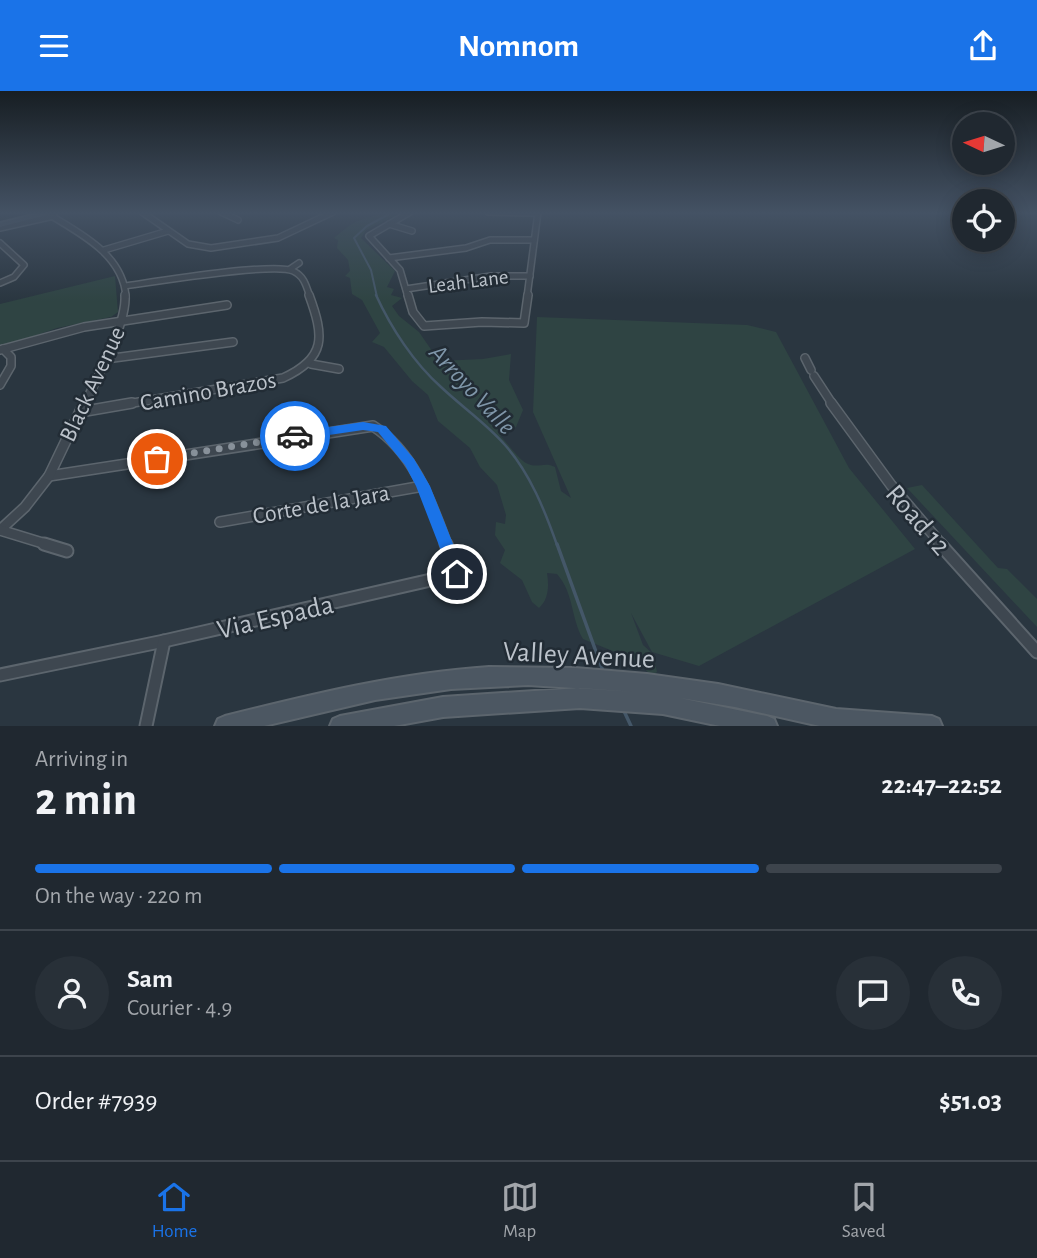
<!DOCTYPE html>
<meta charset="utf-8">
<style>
body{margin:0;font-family:"Alegreya Sans",sans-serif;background:#283038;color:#f1f3f6;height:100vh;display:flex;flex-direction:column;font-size:26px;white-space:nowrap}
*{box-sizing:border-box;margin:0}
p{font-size:23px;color:#a2a6ab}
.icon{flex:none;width:38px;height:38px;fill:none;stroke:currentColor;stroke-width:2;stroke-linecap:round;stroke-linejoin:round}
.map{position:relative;height:635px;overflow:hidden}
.panel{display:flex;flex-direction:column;background:#202830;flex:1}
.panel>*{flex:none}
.needle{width:46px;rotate:274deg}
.fabs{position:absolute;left:952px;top:21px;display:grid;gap:14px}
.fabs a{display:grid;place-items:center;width:63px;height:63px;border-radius:50%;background:#202830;box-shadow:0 4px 18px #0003,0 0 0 2px #3d444c;font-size:35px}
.pin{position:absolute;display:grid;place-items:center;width:60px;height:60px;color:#fff;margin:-30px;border:4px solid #fff;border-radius:50%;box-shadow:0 2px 7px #0007}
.courier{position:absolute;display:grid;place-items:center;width:70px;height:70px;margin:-35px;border:5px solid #1a73e8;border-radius:50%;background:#fff;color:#222;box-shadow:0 2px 9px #0007}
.headline em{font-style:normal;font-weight:700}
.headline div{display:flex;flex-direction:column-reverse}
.headline{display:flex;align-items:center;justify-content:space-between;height:119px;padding:0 35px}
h1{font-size:46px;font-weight:700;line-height:52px}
.bar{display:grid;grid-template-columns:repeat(4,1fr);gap:10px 7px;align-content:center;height:84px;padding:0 35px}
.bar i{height:9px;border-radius:5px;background:#3d444c}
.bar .selected{background:#1a73e8}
.bar p{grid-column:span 4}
.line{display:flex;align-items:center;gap:18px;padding:0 35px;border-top:2px solid #3d444c}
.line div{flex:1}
.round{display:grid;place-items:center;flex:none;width:74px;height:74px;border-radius:37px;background:#283038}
header{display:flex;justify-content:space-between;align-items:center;height:91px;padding:0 35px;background:#1a73e8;color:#fff;font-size:32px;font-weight:700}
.tab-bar{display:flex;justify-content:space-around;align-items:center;height:98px;border-top:2px solid #3d444c;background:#202830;font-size:19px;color:#a2a6ab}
.tab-bar a{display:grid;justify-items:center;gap:4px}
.tab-bar .selected{color:#1a73e8}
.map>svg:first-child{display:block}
.green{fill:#2f4443}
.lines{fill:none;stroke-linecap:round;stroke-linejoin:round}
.stream-far2{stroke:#445768;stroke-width:2}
.stream-far1{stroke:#445768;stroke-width:2.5}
.stream{stroke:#445768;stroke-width:3.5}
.minor-far3-casing{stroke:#5c656d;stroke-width:8}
.minor-far2-casing{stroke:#5c656d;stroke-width:10}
.minor-far1-casing{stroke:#5c656d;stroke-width:12}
.minor-casing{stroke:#5c656d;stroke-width:15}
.secondary-casing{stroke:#5c656d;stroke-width:4}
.minor-far3{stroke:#3e4750;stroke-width:5}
.minor-far2{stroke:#3e4750;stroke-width:7}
.minor-far1{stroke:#3e4750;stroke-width:9}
.minor{stroke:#3e4750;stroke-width:11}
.secondary{fill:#4c5762;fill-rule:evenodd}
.route{fill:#1a73e8}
.done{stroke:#88919a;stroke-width:7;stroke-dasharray:0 12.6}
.labels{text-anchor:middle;stroke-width:5;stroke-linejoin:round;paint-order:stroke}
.far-street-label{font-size:21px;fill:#bbc2ca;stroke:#222c35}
.street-label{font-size:24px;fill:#bbc2ca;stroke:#222c35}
.water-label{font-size:26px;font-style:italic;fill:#7f96a9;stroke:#222c35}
.near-street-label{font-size:28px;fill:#bbc2ca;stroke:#222c35}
</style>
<header><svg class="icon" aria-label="menu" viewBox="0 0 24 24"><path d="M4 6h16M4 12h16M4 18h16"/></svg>Nomnom<svg class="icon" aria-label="share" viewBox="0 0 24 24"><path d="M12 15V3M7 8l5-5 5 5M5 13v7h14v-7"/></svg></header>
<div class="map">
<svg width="1037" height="635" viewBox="0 0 1037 635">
<rect width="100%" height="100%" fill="#2a3640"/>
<g class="green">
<path d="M368,121h34l-36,18 -5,8 34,33 -8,16 7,2 -3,6 11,3 -10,8 7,10 20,16 20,29 44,-2 28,-5 -2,26 14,30 -7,17 -16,9c9,8 20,27 31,29 9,2 15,-3 24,2l6,24 10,7 -38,-86 4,-95 210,8 29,7 73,136 66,81 -216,117 -47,-14 -21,-39 12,32 10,9 4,18 -6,3 -16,-15 -52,-21c-12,-20 -9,-46 -26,-65l-10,-1c2,12 2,26 -8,35l-7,-6 -10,-22 -22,-17 5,-13 -10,-15 1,-13 9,2 1,-9 -9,-30 -17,-18 -10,-19 -32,-27 -10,-26 -16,-14 -28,-34 -12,-5 8,-9 -18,-33 -10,-6 -2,-16 -5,-2 5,-5 -2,-11 -11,-12 1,-8 -4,-2c15,-12 20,-18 41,-22l-1,-3z"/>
<polygon points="115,185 118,221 111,226 57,237 0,257 0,213"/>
<polygon points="922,394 998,477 1007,478 1037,508 1037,536 907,397"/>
</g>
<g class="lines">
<polyline class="stream-far2" points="377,206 371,179 354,147 367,135 393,121"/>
<path class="stream-far1" d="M376,204c15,33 38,68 65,92 21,20 45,36 64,58 25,28 40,66 52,100"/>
<g class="stream">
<polyline points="557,453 603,580"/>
<polyline points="624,620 631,635"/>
</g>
<g class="minor-far3-casing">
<g id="minor-far3">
<path d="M45,121c32,20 78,41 81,85"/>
<polyline points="142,121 188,153 211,157 278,147 333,121"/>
<polyline points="221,121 238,129"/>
<polyline points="488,121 537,122"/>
<polyline points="389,133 412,140"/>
<polyline points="0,137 54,125"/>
<polyline points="0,152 24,174 14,186 0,192"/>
<polyline points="104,159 168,140"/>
<polyline points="389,167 466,157 490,149 534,149"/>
<polyline points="290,178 299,172"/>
<path d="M125,195c28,-4 149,-24 168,-15 11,5 13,14 17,26"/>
<polyline points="406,198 491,185 530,185"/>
<polyline points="408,206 400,179 369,145 410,121"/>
<polyline points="527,206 538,121"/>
</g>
</g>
<g class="minor-far2-casing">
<g id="minor-far2">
<polyline points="408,204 413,221 424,235 482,231 524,232 528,204"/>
<polyline points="0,259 84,236 227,214"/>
<polyline points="805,267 811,279"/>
<polyline points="106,268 233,251"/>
<polyline points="311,273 339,278"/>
<polyline points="814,285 833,314"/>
<polyline points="0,294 11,275 11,266 3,258"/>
<path d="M84,314c13,-27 43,-81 41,-110"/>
<path d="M121,314l162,-27c44,-20 41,-42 26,-83"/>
</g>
</g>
<g class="minor-far1-casing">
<g id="minor-far1">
<polyline points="831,312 891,394 942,454"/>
<polyline points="80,321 132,312"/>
<path d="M49,385l324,-50c41,26 58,76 74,119"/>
<polyline points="220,431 423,395"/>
<polyline points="0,439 25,416 49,385 84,312"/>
<polyline points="0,439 49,454"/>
</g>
</g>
<g class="minor-casing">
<g id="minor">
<polyline points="44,453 67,460"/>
<polyline points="940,453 1037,561"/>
<polyline points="0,584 164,550 457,483 446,453"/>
<polyline points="146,635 164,550"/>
</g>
</g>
<g class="secondary-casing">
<g id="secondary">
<polygon points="45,121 57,121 0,136 0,132"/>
<path d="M489,576l86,1 72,6 71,10 118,25 96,7 7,3 3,7h-122l-85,-19 -55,-9 87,18 7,3 3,7h-57l-57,-12 -83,-6 -137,9 -49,9h-64l3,-7 7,-3 103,-19 137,-9 56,4 -108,-7 -77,4 -76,11 -111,26h-49l3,-7 7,-3c88,-22 174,-43 264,-49z"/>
</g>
</g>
<use href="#minor-far3" class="minor-far3"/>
<use href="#minor-far2" class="minor-far2"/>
<use href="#minor-far1" class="minor-far1"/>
<use href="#minor" class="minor"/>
<use href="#secondary" class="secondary"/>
</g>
<linearGradient id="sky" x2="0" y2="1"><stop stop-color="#171e23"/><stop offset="0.58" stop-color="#445264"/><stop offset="1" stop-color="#445264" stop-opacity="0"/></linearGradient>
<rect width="1037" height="210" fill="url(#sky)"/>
<polygon class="route" points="363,331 386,335 414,368 430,395 465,483 463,488 452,488 416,395 405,374 378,341 363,339 295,349 289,345 295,341"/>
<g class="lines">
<polyline class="done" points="157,368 295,345"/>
</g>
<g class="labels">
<g class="far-street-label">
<text transform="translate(468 190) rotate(-7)" y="7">Leah Lane</text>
</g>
<g class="street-label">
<text transform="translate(92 293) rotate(-65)" y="8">Black Avenue</text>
<text transform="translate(208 300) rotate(-10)" y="8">Camino Brazos</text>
<text transform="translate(321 413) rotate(-10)" y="8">Corte de la Jara</text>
</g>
<g class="water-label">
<text transform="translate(473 298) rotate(47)" y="9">Arroyo Valle</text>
</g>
<g class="near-street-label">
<text transform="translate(919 428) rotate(49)" y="10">Road 12</text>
<text transform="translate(275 525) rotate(-13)" y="10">Via Espada</text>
<text transform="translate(579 563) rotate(3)" y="10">Valley Avenue</text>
</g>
</g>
</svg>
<div class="fabs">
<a><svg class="needle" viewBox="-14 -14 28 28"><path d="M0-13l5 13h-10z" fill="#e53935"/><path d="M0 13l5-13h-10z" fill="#a2a6ab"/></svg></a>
<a><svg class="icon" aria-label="locate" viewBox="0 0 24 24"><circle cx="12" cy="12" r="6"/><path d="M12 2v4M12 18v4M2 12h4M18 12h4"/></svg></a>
</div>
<div class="pin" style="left:157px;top:368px;background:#ea580c"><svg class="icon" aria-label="bag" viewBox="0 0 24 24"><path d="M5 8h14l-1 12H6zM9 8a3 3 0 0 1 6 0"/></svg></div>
<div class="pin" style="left:457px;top:483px;background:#1f2937"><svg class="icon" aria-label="home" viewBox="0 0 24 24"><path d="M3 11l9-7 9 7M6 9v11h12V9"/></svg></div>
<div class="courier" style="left:295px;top:345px"><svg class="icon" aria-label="car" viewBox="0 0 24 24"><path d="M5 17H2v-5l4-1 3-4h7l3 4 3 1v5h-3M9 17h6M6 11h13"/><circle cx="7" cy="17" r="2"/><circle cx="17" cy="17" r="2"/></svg></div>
</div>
<section class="panel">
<div class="headline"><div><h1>2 min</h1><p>Arriving in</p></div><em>22:47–22:52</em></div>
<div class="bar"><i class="selected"></i><i class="selected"></i><i class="selected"></i><i></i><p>On the way · 220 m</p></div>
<div class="line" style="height:126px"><a class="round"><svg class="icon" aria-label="person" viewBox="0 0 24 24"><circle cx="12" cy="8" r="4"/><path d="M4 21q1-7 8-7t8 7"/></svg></a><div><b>Sam</b><p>Courier · 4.9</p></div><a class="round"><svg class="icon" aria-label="chat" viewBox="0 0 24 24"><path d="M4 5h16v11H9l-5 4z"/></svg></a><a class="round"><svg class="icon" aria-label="phone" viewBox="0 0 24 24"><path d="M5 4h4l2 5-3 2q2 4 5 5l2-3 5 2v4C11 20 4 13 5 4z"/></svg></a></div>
<div class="line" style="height:91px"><div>Order #7939</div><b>$51.03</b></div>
</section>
<nav class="tab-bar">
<a class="selected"><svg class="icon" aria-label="home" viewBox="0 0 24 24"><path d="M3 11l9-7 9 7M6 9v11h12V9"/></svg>Home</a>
<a><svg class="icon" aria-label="map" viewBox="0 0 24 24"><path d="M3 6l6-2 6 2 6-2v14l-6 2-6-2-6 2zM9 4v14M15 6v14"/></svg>Map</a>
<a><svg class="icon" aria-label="saved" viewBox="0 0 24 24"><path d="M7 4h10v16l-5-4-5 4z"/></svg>Saved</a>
</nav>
